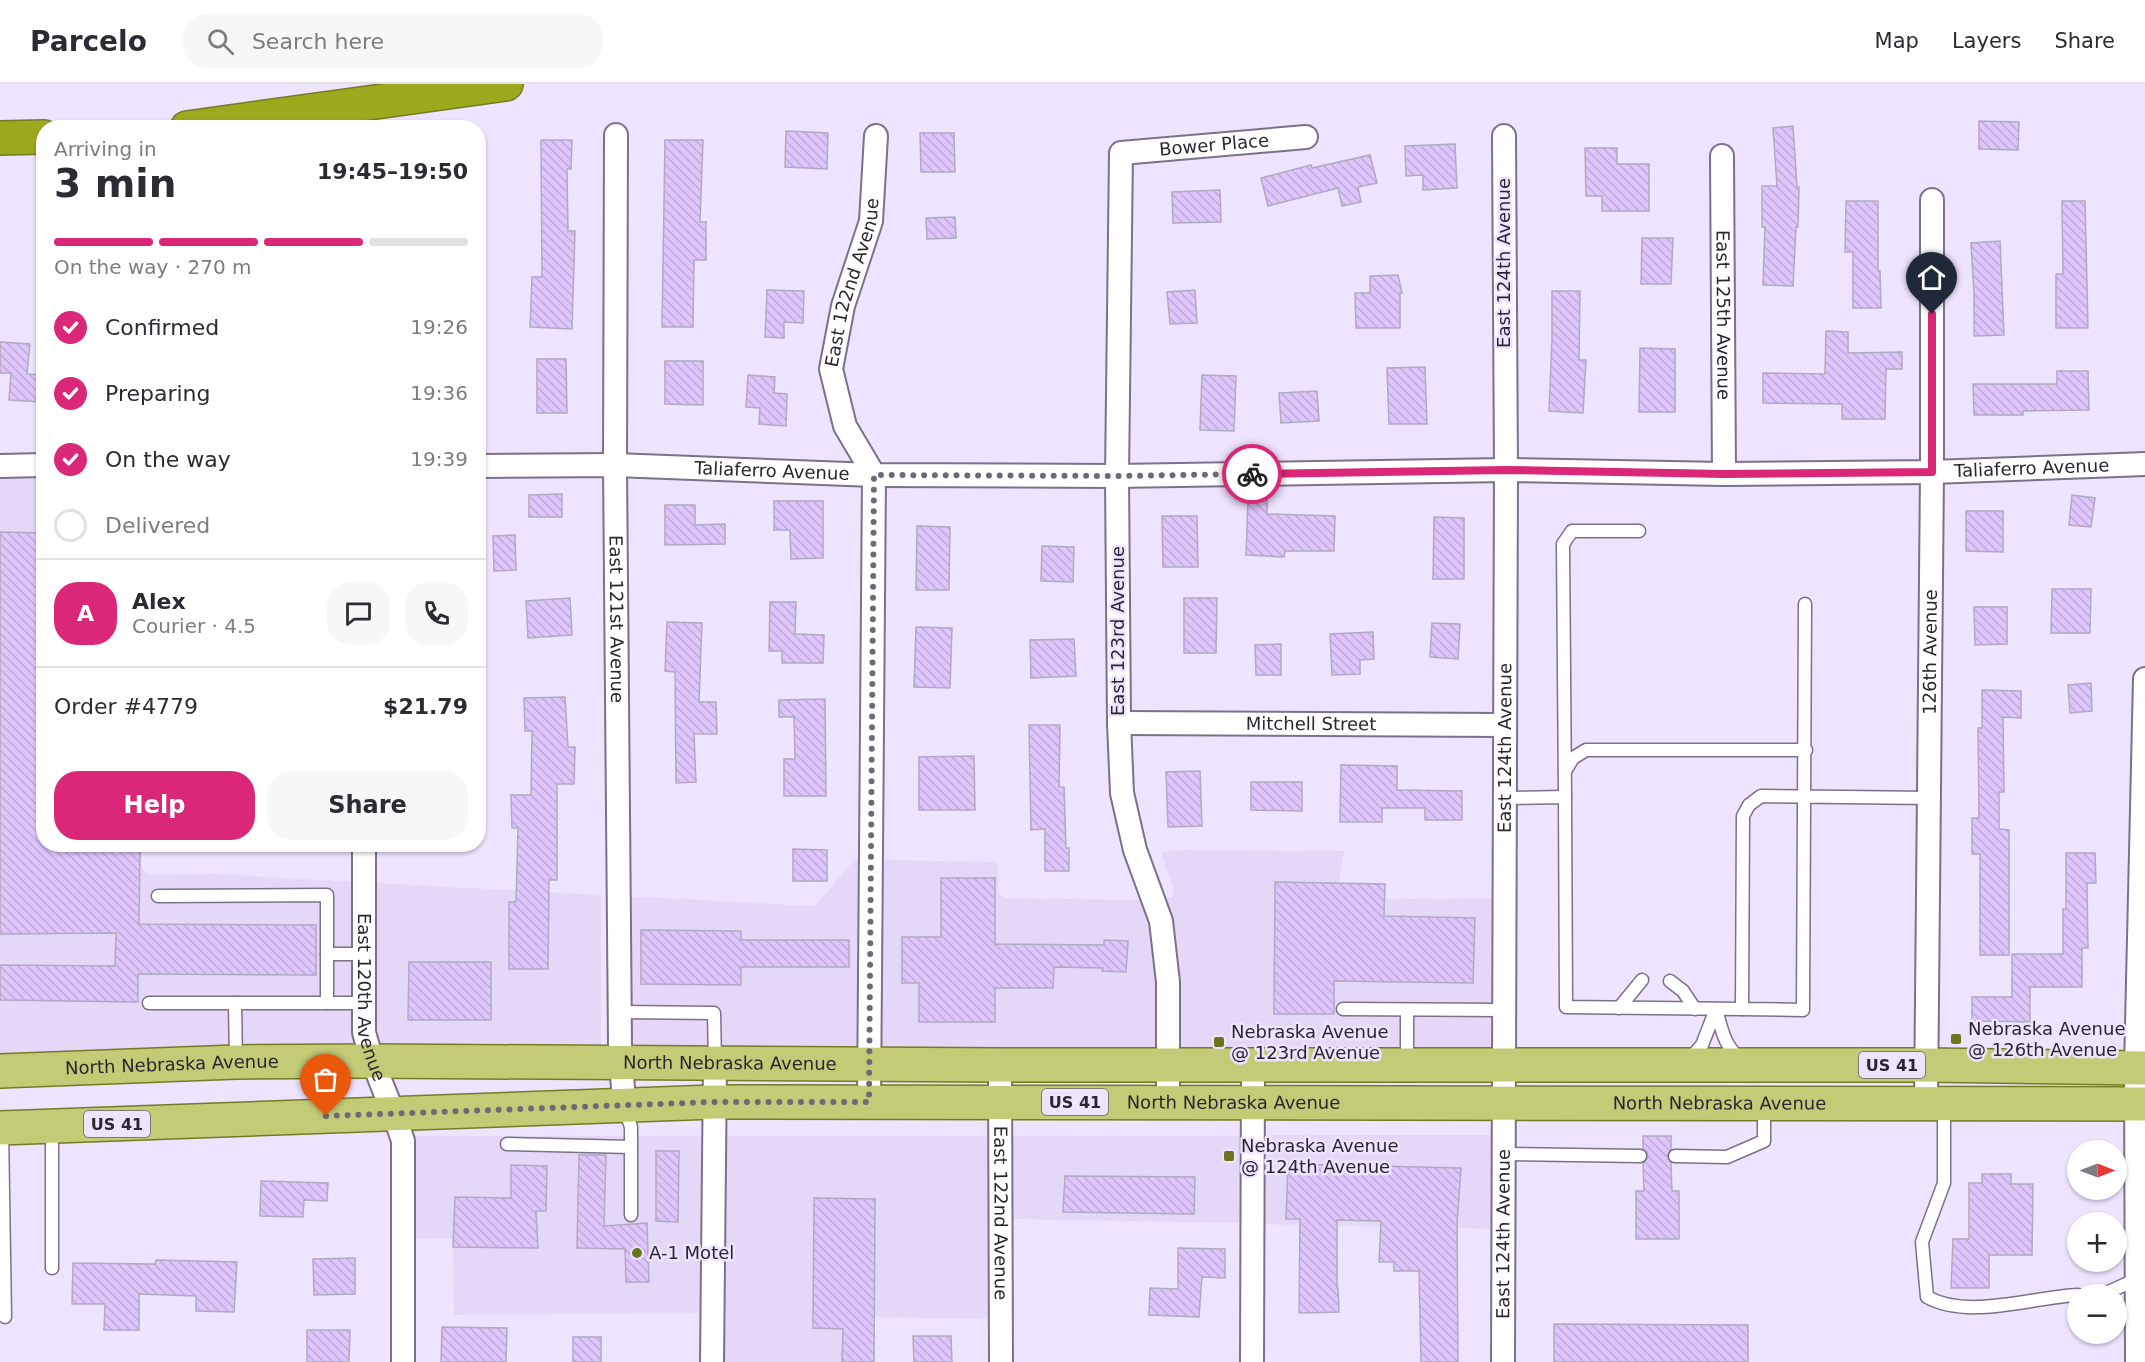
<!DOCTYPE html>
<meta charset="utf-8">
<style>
body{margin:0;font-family:"DejaVu Sans",sans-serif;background:#f7f7f7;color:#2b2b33;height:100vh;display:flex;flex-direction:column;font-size:22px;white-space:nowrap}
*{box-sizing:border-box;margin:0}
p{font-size:20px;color:#7c7c81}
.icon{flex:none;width:33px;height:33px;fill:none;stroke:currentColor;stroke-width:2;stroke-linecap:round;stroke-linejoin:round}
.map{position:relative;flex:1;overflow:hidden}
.drawer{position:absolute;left:36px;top:36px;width:450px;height:732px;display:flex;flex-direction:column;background:#fff;border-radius:24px;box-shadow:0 2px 4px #0004}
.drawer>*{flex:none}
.needle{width:39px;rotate:90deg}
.controls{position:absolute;left:2067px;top:1056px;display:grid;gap:12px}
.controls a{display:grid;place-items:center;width:60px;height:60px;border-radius:50%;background:#fff;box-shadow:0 2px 4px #0004;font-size:30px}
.pin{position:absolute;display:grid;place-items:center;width:51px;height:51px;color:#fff;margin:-62px -26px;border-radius:50% 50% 50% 0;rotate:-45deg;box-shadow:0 0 6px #0007}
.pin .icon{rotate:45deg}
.courier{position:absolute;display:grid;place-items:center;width:60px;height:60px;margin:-30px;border:4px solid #db2777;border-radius:50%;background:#fff;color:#222;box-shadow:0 2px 8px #0007}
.head em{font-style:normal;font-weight:700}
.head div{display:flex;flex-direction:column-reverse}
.head{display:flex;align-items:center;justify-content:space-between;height:102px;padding:0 18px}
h1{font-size:39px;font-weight:700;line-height:45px}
.bar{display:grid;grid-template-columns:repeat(4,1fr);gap:9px 6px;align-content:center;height:72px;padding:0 18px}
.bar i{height:8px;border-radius:4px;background:#e1e1e2}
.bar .selected{background:#db2777}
.bar p{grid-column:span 4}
.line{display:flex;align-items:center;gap:15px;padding:0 18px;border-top:2px solid #e1e1e2}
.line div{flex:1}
.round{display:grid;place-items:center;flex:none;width:63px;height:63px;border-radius:24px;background:#f7f7f7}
ol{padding:0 18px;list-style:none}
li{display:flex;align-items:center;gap:18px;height:66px}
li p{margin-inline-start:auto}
li .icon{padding:6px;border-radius:50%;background:#db2777;color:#fff;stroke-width:4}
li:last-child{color:#7c7c81}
li i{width:33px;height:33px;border:3px solid #e1e1e2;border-radius:50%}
.action{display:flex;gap:12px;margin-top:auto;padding:12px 18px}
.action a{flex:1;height:69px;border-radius:24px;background:#db2777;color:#fff;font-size:24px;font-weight:700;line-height:69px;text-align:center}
.action a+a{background:#f7f7f7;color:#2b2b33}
header{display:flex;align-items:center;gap:36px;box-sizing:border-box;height:84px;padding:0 30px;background:#fff;border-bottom:2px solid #e1e1e2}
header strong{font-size:28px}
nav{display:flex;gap:33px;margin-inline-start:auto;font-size:21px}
.search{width:420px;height:54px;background:#f7f7f7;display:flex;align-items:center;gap:15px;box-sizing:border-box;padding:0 21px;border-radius:24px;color:#7c7c81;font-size:22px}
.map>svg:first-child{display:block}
.built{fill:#e5d7f8}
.building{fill:url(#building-back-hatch);stroke:#b2a8c1;stroke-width:1.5}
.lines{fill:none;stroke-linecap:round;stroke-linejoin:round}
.service-casing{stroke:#7b7188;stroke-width:15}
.minor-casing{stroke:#7b7188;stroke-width:26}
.primary-casing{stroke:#757b24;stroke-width:36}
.motorway-casing{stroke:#757b24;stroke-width:36}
.service{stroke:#fff;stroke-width:12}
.minor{stroke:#fff;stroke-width:22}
.primary{stroke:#c4cb77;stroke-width:33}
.motorway{stroke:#9da91d;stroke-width:33}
.done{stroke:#6f6878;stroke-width:6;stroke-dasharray:0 10.8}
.route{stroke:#db2777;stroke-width:8}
.poi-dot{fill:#6c751e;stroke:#efe4ff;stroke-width:2}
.labels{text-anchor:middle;stroke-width:5;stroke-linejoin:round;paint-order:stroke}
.shield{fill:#efe4ff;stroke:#655f6e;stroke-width:1.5}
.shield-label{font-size:16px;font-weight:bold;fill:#2a2630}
.street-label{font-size:18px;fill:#2a2630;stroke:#efe4ff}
.poi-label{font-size:18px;fill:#2a2630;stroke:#efe4ff;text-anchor:start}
</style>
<header>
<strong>Parcelo</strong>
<div class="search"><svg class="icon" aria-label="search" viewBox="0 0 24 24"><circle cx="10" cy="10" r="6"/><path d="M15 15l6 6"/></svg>Search here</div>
<nav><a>Map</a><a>Layers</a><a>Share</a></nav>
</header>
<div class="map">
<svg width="2145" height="1278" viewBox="0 0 2145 1278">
<defs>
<pattern id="building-back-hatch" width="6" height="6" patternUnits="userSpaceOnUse" patternTransform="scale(1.5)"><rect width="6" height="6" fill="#dec6fd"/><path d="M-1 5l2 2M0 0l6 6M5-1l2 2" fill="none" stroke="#bfaad9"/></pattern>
</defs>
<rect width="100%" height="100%" fill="#efe4ff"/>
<g class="built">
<polygon points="43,392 44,760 142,761 142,784 146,789 152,791 217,790 352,798 352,948 356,966 172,969 0,969 0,393"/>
<polygon points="1187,766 1344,767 1336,816 1491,814 1491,970 1180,970 1180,897 1173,835 1166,816 1172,813 1174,807 1161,768"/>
<polygon points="854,776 859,776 858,969 625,967 625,812 815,822"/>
<polygon points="884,776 998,778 998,808 1005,814 1140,816 1149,839 1156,899 1155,970 882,970"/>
<polygon points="376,799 601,811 601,967 381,966 376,947"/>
<polygon points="1264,1051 1492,1051 1492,1145 1264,1140"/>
<polygon points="414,1052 701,1052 700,1229 454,1231 453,1154 415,1155"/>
<polygon points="726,1052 988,1052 989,1235 876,1233 870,1235 865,1278 724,1278"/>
<polygon points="1012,1052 1240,1052 1240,1139 1012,1135"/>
</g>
<g class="building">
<polygon points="1979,37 2019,38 2018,66 1979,65"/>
<polygon points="1793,42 1797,103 1799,103 1798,143 1796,143 1793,202 1763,201 1765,143 1762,143 1762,102 1777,102 1773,44"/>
<polygon points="786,47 828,49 827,85 785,83"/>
<polygon points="920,49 954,49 955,88 921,88"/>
<polygon points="541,56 572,56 571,85 567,85 568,147 575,147 572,245 530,243 532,193 542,193"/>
<polygon points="665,56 703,56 700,138 706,138 706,176 694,176 693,243 662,243"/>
<polygon points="1455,60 1457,104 1423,106 1423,91 1406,92 1405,62"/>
<polygon points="1585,64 1617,64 1617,80 1649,80 1649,127 1602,127 1602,112 1586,112"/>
<polygon points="1370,71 1377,99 1358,103 1361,118 1342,122 1338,104 1268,122 1261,94 1311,81 1312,84"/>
<polygon points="1220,106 1221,138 1173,139 1172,108"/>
<polygon points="1846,117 1878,117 1878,187 1880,187 1881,224 1853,224 1853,168 1845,168"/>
<polygon points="2062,117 2085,117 2088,244 2056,244 2056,190 2063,190"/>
<polygon points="955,133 956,154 927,155 926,134"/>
<polygon points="1642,154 1673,154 1671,200 1641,200"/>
<polygon points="2000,157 2004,251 1974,252 1974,209 1971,159"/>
<polygon points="1398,191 1402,209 1400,209 1400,244 1356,244 1355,209 1370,209 1370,192"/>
<polygon points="767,206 804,207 803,239 784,238 784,254 765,253"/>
<polygon points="1195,206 1197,239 1170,240 1167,208"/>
<polygon points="1552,207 1580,207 1579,276 1586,276 1583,329 1549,327 1552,255"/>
<polygon points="1826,247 1848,248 1848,269 1902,268 1902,285 1886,285 1885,335 1842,335 1842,320 1763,319 1763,289 1825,290"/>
<polygon points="0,258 30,260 27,290 44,291 44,318 9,316 11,289 0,289"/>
<polygon points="1640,264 1675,265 1675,328 1639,328"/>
<polygon points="537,275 566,275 567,329 537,329"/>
<polygon points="665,277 703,277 703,321 665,320"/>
<polygon points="1425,283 1427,340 1389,340 1387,284"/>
<polygon points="2057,287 2088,287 2089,326 2023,327 2023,331 1974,331 1973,300 2057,300"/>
<polygon points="748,291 775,293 774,309 787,310 786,342 759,340 760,324 746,323"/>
<polygon points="1202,291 1236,292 1234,347 1200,346"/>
<polygon points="1317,307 1319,337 1281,339 1279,309"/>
<polygon points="562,410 562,433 529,433 529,411"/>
<polygon points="2072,411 2095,414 2091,443 2069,441"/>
<polygon points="1248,415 1267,416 1267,430 1335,432 1334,467 1285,467 1284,473 1246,471"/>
<polygon points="774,417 823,417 823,474 791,475 790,446 774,446"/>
<polygon points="665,421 695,421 695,441 725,440 725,460 665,461"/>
<polygon points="1966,427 2003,427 2003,468 1966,467"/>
<polygon points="1162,432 1197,432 1198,483 1163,483"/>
<polygon points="1434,433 1464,434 1464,495 1433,495"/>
<polygon points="917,442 950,443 949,506 916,506"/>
<polygon points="0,448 44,449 44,760 140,760 139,840 316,841 316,891 138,890 138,918 0,916 0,881 115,882 116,849 0,850"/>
<polygon points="515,451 516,486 494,487 493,452"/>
<polygon points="1042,462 1074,463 1073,498 1041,497"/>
<polygon points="2052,505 2091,505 2090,549 2051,549"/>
<polygon points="570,514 572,551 528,554 526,517"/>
<polygon points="1184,514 1217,514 1216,569 1184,569"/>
<polygon points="770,518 796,518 795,550 824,551 823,579 782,579 782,567 769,567"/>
<polygon points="1974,523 2007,523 2007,560 1975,561"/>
<polygon points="667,538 702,539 699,618 716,618 717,650 694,650 696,698 676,699 675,588 665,587"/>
<polygon points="1432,539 1460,540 1458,575 1430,573"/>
<polygon points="916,543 952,544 950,604 914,603"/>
<polygon points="1373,548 1374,575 1360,576 1360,590 1332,591 1330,550"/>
<polygon points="1074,555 1076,592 1031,594 1030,556"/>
<polygon points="1281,560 1281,591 1256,591 1255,561"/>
<polygon points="2091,599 2092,627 2070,629 2068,601"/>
<polygon points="1982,606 2021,607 2021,634 2003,633 2004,708 1999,708 1999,745 2009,746 2009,871 1980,871 1980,770 1972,770 1972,734 1979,734 1978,644 1982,644"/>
<polygon points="565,613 568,663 575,663 574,700 557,700 557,796 549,796 548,885 509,885 509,818 516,818 518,744 512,744 511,711 531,711 532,647 525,647 524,614"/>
<polygon points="825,615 826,712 784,712 784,675 795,675 794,633 779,633 779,616"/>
<polygon points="1029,641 1060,641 1059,703 1064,703 1066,764 1069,764 1069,787 1045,787 1045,745 1031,746"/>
<polygon points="974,672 975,726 919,726 919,673"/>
<polygon points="1341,681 1397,682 1397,706 1462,707 1462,736 1425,736 1425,724 1382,724 1382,738 1340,738"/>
<polygon points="1200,687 1202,742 1168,743 1166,688"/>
<polygon points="1251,698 1302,698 1302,727 1251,726"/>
<polygon points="793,765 827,766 827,797 793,797"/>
<polygon points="2066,769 2095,769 2096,799 2087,799 2088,864 2082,864 2082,903 2030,903 2030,938 1972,937 1972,913 2012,913 2012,870 2063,870 2063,825 2066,825"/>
<polygon points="941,794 995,794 995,860 1104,861 1104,856 1128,857 1126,888 1102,887 1103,884 1054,883 1053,904 995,904 995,938 919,938 919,899 902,899 902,853 941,853"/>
<polygon points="1275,798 1385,800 1384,832 1475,834 1473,899 1334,897 1334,930 1274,930"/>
<polygon points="641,846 741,847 741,856 849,856 849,883 741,883 741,901 641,900"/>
<polygon points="409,878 491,878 491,936 408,936"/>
<polygon points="1643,1052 1671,1052 1671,1065 1667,1072 1671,1079 1672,1107 1679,1107 1679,1155 1636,1155 1636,1107 1644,1107 1643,1080 1648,1073 1647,1068 1643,1064"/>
<polygon points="656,1067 679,1067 678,1138 656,1137"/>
<polygon points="579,1071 606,1071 604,1142 647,1139 649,1198 626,1198 625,1165 577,1164"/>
<polygon points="1288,1080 1461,1084 1457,1139 1458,1278 1421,1278 1419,1187 1394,1187 1394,1178 1379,1178 1381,1137 1337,1136 1337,1204 1338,1204 1339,1228 1299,1229 1300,1135 1286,1135"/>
<polygon points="511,1081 547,1082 546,1127 536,1127 538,1164 453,1163 455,1113 511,1114"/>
<polygon points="1982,1090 2011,1090 2011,1100 2033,1100 2032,1171 1989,1171 1989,1204 1951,1204 1953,1155 1969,1155 1969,1099 1982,1099"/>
<polygon points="1065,1092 1195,1093 1194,1130 1063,1128"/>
<polygon points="261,1097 328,1099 327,1117 304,1116 303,1133 260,1132"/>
<polygon points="814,1114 875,1115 874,1278 842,1278 843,1245 813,1244"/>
<polygon points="1178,1164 1225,1165 1225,1194 1202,1193 1199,1233 1149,1231 1150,1204 1178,1205"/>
<polygon points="355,1174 355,1210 314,1211 313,1175"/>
<polygon points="156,1176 237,1178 234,1228 196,1227 196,1212 139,1210 139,1246 104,1246 105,1220 72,1220 73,1179 155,1180"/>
<polygon points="1554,1240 1748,1241 1748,1278 1554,1278"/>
<polygon points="442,1243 507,1244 506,1278 441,1278"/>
<polygon points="307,1246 350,1246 349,1278 307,1278"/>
<polygon points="913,1252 951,1252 952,1278 914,1278"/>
<rect x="573" y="1253" width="28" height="25"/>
</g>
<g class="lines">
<g class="service-casing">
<g id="service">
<polyline points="1805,520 1803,926 1742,925 1743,732 1749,721 1761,712 1929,714"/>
<polyline points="1565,687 1573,674 1586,666 1806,666"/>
<polyline points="1565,713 1563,460 1572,447 1639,447"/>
<polyline points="1504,714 1565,713 1566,923 1742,925"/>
<polyline points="158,812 327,811 327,919"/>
<polyline points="327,870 364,870"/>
<polyline points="1670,897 1683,907 1695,925"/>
<polyline points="149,919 364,919"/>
<polyline points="235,919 236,978"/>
<polyline points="1619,924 1642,896"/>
<polyline points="1343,925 1504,926"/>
<path d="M1716,925c5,18 9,41 26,50"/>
<polyline points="1407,926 1407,978"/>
<polyline points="620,928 714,929 715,978"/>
<polyline points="1689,976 1702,961 1716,925"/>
<path d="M1944,1021v78l-22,59 5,55c42,23 104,0 151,-2"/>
<polyline points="624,1022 631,1043 631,1131"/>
<polyline points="52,1043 52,1184"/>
<polyline points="2,1045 5,1233"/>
<polyline points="507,1060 631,1063"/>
<polyline points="1504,1070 1640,1072"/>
<polyline points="1675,1072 1727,1073 1764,1057 1764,1022"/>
<polyline points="2090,1210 2104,1210 2137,1195"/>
</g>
</g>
<g class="minor-casing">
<g id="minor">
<path id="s1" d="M616,51l-1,330 5,579 4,60"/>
<path id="s2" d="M1722,72l2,318"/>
<polyline points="0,382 44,381"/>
<path id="s3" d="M478,382l137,-1 259,10 243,1 389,-6 218,4 208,-2 213,-8"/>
<path id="s4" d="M1119,639l385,2"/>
<path id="s5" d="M364,760v188c9,38 28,72 39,109v221"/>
<path id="s6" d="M1000,981l1,297"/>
<path id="s7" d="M869,1018l5,-627 -29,-49 -14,-57 12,-63 28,-85 5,-85"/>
<path id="s8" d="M1168,1019v-121l-7,-61 -26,-71 -13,-57 -3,-70 -2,-247 4,-323 185,-16"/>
<path id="s9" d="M1926,1020l6,-632v-272"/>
<polyline points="712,1278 715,978"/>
<polyline points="1252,1278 1253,981"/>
<path id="s10" d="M1503,1278l3,-892 -2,-334"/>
<polyline points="2137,1278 2136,984 2145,595"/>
</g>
</g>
<g class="primary-casing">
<g id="primary">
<path id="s11" d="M0,987l236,-9 135,-1 629,4h927l218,3"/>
<path id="s12" d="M0,1044l714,-26 1431,2"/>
</g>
</g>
<g class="motorway-casing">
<g id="motorway">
<polyline points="187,44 506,0"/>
<polyline points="0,54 44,53"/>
</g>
</g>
<use href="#service" class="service"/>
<use href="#minor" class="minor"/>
<use href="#primary" class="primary"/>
<use href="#motorway" class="motorway"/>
</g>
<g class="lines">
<polyline class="done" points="326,1032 714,1018 869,1018 874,391 1117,392 1252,390"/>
<polyline class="route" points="1252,390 1506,386 1724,390 1932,388 1932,230"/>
</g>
<g class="poi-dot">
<rect x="1950" y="949" width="12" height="12" rx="3"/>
<rect x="1213" y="952" width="12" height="12" rx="3"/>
<rect x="1223" y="1066" width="12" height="12" rx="3"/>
<circle cx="637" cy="1169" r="6"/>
</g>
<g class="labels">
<g class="shield">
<rect x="1859" y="968" width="66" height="26" rx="4.5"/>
<rect x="1042" y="1005" width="66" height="26" rx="4.5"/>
<rect x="84" y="1027" width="66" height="26" rx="4.5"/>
</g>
<g class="shield-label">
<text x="1892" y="987">US 41</text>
<text x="1075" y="1024">US 41</text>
<text x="117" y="1046">US 41</text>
</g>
<g class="street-label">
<text dy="6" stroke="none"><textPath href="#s8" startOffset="1050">Bower Place</textPath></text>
<text transform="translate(1504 179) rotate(-90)" y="6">East 124th Avenue</text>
<text dy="6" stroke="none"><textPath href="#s7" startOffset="832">East 122nd Avenue</textPath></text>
<text dy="6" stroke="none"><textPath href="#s2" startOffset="159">East 125th Avenue</textPath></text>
<text dy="6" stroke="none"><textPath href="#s3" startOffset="1554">Taliaferro Avenue</textPath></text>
<text dy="6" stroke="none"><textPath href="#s3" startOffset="294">Taliaferro Avenue</textPath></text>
<text dy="6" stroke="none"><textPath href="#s1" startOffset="484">East 121st Avenue</textPath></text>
<text transform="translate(1118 547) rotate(-90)" y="6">East 123rd Avenue</text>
<text dy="6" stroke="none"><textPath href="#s9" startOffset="452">126th Avenue</textPath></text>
<text dy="6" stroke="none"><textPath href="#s4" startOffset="192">Mitchell Street</textPath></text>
<text dy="6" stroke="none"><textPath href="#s10" startOffset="614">East 124th Avenue</textPath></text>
<text dy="6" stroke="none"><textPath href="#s5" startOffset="154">East 120th Avenue</textPath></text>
<text dy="6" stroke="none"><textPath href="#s11" startOffset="730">North Nebraska Avenue</textPath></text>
<text dy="6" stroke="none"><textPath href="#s11" startOffset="172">North Nebraska Avenue</textPath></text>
<text dy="6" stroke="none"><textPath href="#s12" startOffset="1234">North Nebraska Avenue</textPath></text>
<text dy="6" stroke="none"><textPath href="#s12" startOffset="1720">North Nebraska Avenue</textPath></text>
<text dy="6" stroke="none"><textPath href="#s6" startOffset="148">East 122nd Avenue</textPath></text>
<text dy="6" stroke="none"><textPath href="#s10" startOffset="128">East 124th Avenue</textPath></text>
</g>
<g class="poi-label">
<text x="1968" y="951">Nebraska Avenue<tspan x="1968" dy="21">@ 126th Avenue</tspan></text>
<text x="1231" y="954">Nebraska Avenue<tspan x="1231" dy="21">@ 123rd Avenue</tspan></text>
<text x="1241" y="1068">Nebraska Avenue<tspan x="1241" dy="21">@ 124th Avenue</tspan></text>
<text x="649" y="1175">A-1 Motel</text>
</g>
</g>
</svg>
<div class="controls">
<a><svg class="needle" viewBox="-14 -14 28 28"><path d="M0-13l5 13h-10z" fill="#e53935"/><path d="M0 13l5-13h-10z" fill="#7c7c81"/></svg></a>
<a>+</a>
<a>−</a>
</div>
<div class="pin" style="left:326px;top:1032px;background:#ea580c"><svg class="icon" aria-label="bag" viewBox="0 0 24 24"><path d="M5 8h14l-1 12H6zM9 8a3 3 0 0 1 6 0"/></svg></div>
<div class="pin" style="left:1932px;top:230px;background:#1f2937"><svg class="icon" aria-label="home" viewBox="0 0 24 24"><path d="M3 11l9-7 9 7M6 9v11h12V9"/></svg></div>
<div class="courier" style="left:1252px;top:390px"><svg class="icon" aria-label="bike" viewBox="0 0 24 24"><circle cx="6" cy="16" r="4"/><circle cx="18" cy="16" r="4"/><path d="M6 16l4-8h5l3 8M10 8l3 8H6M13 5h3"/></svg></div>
<section class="drawer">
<div class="head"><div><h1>3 min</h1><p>Arriving in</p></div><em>19:45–19:50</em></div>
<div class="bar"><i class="selected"></i><i class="selected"></i><i class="selected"></i><i></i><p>On the way · 270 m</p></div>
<ol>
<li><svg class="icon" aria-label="check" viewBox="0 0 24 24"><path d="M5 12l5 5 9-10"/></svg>Confirmed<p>19:26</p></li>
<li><svg class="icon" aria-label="check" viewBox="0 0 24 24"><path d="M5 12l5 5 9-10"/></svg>Preparing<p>19:36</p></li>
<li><svg class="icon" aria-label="check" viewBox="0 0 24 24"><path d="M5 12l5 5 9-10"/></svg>On the way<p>19:39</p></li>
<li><i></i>Delivered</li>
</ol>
<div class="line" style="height:108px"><b class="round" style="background:#db2777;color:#fff">A</b><div><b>Alex</b><p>Courier · 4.5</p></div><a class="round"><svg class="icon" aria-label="chat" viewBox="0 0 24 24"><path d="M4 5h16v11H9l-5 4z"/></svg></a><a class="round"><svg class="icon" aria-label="phone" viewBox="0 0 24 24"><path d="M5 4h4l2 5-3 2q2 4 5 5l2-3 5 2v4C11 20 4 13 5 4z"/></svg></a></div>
<div class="line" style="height:78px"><div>Order #4779</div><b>$21.79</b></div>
<div class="action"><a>Help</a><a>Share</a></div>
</section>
</div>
